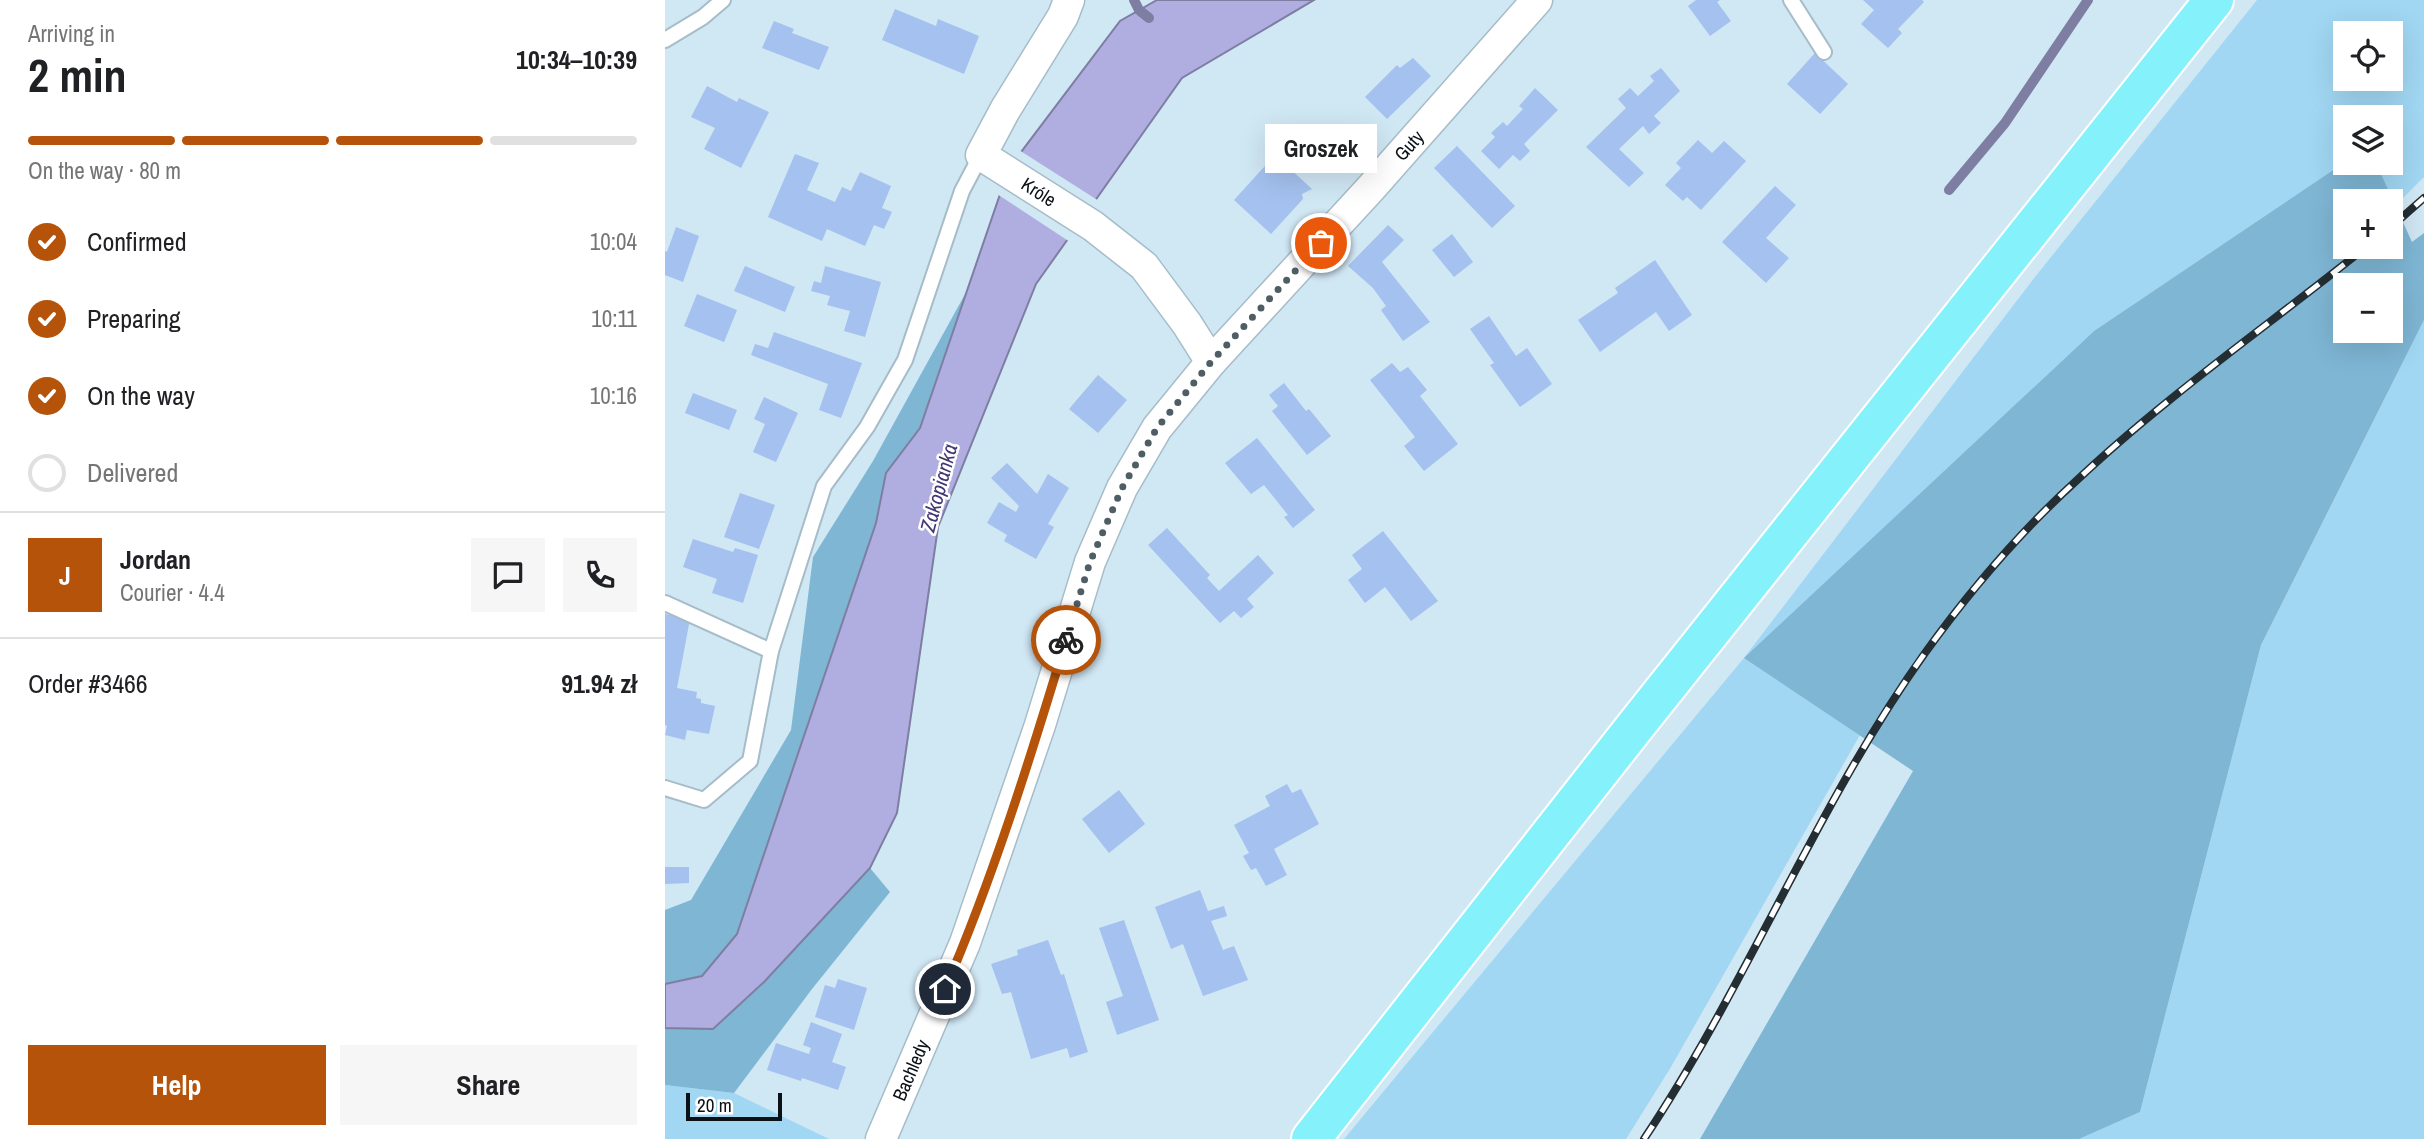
<!DOCTYPE html>
<meta charset="utf-8">
<style>
body{margin:0;font-family:"Archivo Narrow",sans-serif;background:#f6f6f6;color:#202124;height:100vh;display:flex;flex-direction:column;font-size:26px;white-space:nowrap}
*{box-sizing:border-box;margin:0}
p{font-size:23px;color:#757577}
.icon{flex:none;width:38px;height:38px;fill:none;stroke:currentColor;stroke-width:2;stroke-linecap:round;stroke-linejoin:round}
.map{position:relative;flex:1;overflow:hidden}
.sheet{display:flex;flex-direction:column;background:#fff;width:665px}
.sheet>*{flex:none}
.buttons{position:absolute;left:1668px;top:21px;display:grid;gap:14px}
.buttons a{display:grid;place-items:center;width:70px;height:70px;border-radius:0px;background:#fff;box-shadow:0 7px 28px #0002;font-size:35px}
.scale{position:absolute;left:21px;bottom:18px;width:96px;box-sizing:border-box;padding-left:7px;border:4px solid #0a1216;border-top:0;font-size:19px;line-height:24px;white-space:nowrap;color:#0a1216;-webkit-text-stroke:5px #fff;paint-order:stroke}
.pin{position:absolute;display:grid;place-items:center;width:60px;height:60px;color:#fff;margin:-30px;border:4px solid #fff;border-radius:50%;box-shadow:0 2px 7px #0007}
.courier{position:absolute;display:grid;place-items:center;width:70px;height:70px;margin:-35px;border:5px solid #b45309;border-radius:50%;background:#fff;color:#222;box-shadow:0 2px 9px #0007}
.bubble{position:absolute;height:49px;border-radius:0px;background:#fff;box-shadow:0 7px 28px #0002;font-size:23px;font-weight:800;line-height:49px;text-align:center}
.head em{font-style:normal;font-weight:800}
.head div{display:flex;flex-direction:column-reverse}
.head{display:flex;align-items:center;justify-content:space-between;height:119px;padding:0 28px}
h1{font-size:46px;font-weight:800;line-height:52px}
.bar{display:grid;grid-template-columns:repeat(4,1fr);gap:10px 7px;align-content:center;height:84px;padding:0 28px}
.bar i{height:9px;border-radius:5px;background:#e0e0e0}
.bar .selected{background:#b45309}
.bar p{grid-column:span 4}
.line{display:flex;align-items:center;gap:18px;padding:0 28px;border-top:2px solid #e0e0e0}
.line div{flex:1}
.round{display:grid;place-items:center;flex:none;width:74px;height:74px;border-radius:0px;background:#f6f6f6}
ol{padding:0 28px;list-style:none}
li{display:flex;align-items:center;gap:21px;height:77px}
li p{margin-inline-start:auto}
li .icon{padding:7px;border-radius:50%;background:#b45309;color:#fff;stroke-width:4}
li:last-child{color:#757577}
li i{width:38px;height:38px;border:4px solid #e0e0e0;border-radius:50%}
.primary-button{display:flex;gap:14px;margin-top:auto;padding:14px 28px}
.primary-button a{flex:1;height:80px;border-radius:0px;background:#b45309;color:#fff;font-size:28px;font-weight:800;line-height:80px;text-align:center}
.primary-button a+a{background:#f6f6f6;color:#202124}
main{display:flex;flex:1;min-height:0}
.map>svg:first-child{display:block}
.green{fill:#a1d7f3;fill-rule:evenodd}
.forest{fill:#7eb6d4;fill-rule:evenodd}
.water{fill:#b0ade0;stroke:#7e7ea3;stroke-width:2}
.pier{fill:#d0e7f4}
.lines{fill:none;stroke-linecap:round;stroke-linejoin:round}
.stream{stroke:#7e7ea3;stroke-width:10}
.building{fill:#a4c1ef}
.service-casing{stroke:#a6bcc8;stroke-width:18}
.minor-casing{stroke:#a6bcc8;stroke-width:33}
.primary-casing{stroke:#fff;stroke-width:42}
.service{stroke:#fff;stroke-width:14}
.minor{stroke:#fff;stroke-width:30}
.primary{stroke:#85f2fb;stroke-width:38}
.rail-casing{stroke:#232d32;stroke-width:8}
.rail{stroke:#fff;stroke-width:5;stroke-dasharray:16;stroke-linecap:butt}
.done{stroke:#4f5d64;stroke-width:7;stroke-dasharray:0 12.6}
.route{stroke:#b45309;stroke-width:9}
.labels{text-anchor:middle;stroke-width:5;stroke-linejoin:round;paint-order:stroke}
.street-label{font-size:19px;fill:#0a1216;stroke:#fff}
.water-label{font-size:21px;font-style:italic;fill:#413775;stroke:#fff}
</style>
<main>
<section class="sheet">
<div class="head"><div><h1>2 min</h1><p>Arriving in</p></div><em>10:34–10:39</em></div>
<div class="bar"><i class="selected"></i><i class="selected"></i><i class="selected"></i><i></i><p>On the way · 80 m</p></div>
<ol>
<li><svg class="icon" aria-label="check" viewBox="0 0 24 24"><path d="M5 12l5 5 9-10"/></svg>Confirmed<p>10:04</p></li>
<li><svg class="icon" aria-label="check" viewBox="0 0 24 24"><path d="M5 12l5 5 9-10"/></svg>Preparing<p>10:11</p></li>
<li><svg class="icon" aria-label="check" viewBox="0 0 24 24"><path d="M5 12l5 5 9-10"/></svg>On the way<p>10:16</p></li>
<li><i></i>Delivered</li>
</ol>
<div class="line" style="height:126px"><b class="round" style="background:#b45309;color:#fff">J</b><div><b>Jordan</b><p>Courier · 4.4</p></div><a class="round"><svg class="icon" aria-label="chat" viewBox="0 0 24 24"><path d="M4 5h16v11H9l-5 4z"/></svg></a><a class="round"><svg class="icon" aria-label="phone" viewBox="0 0 24 24"><path d="M5 4h4l2 5-3 2q2 4 5 5l2-3 5 2v4C11 20 4 13 5 4z"/></svg></a></div>
<div class="line" style="height:91px"><div>Order #3466</div><b>91.94 zł</b></div>
<div class="primary-button"><a>Help</a><a>Share</a></div>
</section>
<div class="map">
<svg width="1759" height="1139" viewBox="0 0 1759 1139">
<rect width="100%" height="100%" fill="#d0e7f4"/>
<g class="green">
<path d="M1592,0h167v177l-29,29 -19,-43h15v-46h-46v45l-251,169 -349,327 115,77 -189,332 -45,72h-282l400,-481 291,-381zM1680,33h46v46h-46z"/>
<polygon points="1759,320 1759,1139 1414,1139 1475,1112 1596,645"/>
<polygon points="0,1085 69,1093 164,1139 0,1139"/>
</g>
<g class="forest">
<path d="M1680,162l31,1 36,79 12,-9v87l-163,325 -121,467 -61,27h-379l213,-368 -169,-113 350,-327zM1680,201h46v46h-46zM1680,285h46v46h-46z"/>
<polygon points="304,287 255,428 221,473 211,523 72,934 37,976 0,984 0,910 26,900 126,730 148,557 208,461"/>
<polygon points="205,868 225,892 147,989 69,1093 0,1085 0,1028 49,1029 99,982"/>
</g>
<polygon class="water" points="492,0 649,0 517,78 371,284 273,527 232,813 205,868 99,982 48,1029 0,1028 0,984 37,976 72,934 211,523 221,473 255,428 344,168 455,21"/>
<polygon class="pier" points="354,150 434,201 405,242 332,194 341,167"/>
<g class="lines">
<g class="stream">
<polyline points="469,0 474,10 484,18"/>
<polyline points="1284,190 1340,123 1423,0"/>
</g>
</g>
<g class="building">
<polygon points="1031,0 1055,0 1052,2 1066,21 1045,36 1023,6"/>
<polygon points="1198,0 1257,0 1259,2 1233,29 1237,33 1223,48 1196,24 1209,10"/>
<polygon points="230,9 271,26 273,19 314,36 299,74 217,40"/>
<polygon points="109,21 129,29 127,33 164,47 154,70 97,48"/>
<polygon points="1150,53 1183,84 1155,114 1122,84"/>
<polygon points="748,58 766,76 722,119 700,97 732,65 735,68"/>
<polygon points="996,68 1015,91 989,116 996,123 984,134 978,126 954,149 979,173 964,187 921,147 961,108 953,99 965,88 973,96 989,81 985,76"/>
<polygon points="42,86 72,102 74,98 104,112 76,168 39,149 50,128 26,117"/>
<polygon points="870,88 893,110 859,144 865,151 855,161 848,155 834,169 816,151 830,137 826,133 838,122 842,126 858,109 854,106"/>
<polygon points="1033,140 1047,153 1059,141 1081,161 1036,210 1022,197 1018,201 1000,185 1016,168 1011,163"/>
<polygon points="792,146 850,206 827,228 769,168"/>
<polygon points="130,154 154,163 142,190 170,202 177,187 186,191 195,172 226,186 217,208 227,212 219,229 209,225 200,246 162,229 157,241 103,217"/>
<polygon points="610,155 647,189 637,194 638,199 606,234 569,200"/>
<polygon points="1110,186 1131,205 1101,238 1124,258 1101,283 1057,242"/>
<polygon points="723,225 739,240 717,262 765,322 738,341 716,310 721,306 708,288 683,266"/>
<polygon points="11,227 34,236 18,282 0,275 0,251 2,252"/>
<polygon points="787,234 808,262 789,277 767,250"/>
<polygon points="990,260 1027,315 1004,331 991,312 935,352 913,320 953,293 950,288"/>
<polygon points="80,266 130,287 120,312 69,291"/>
<polygon points="160,266 216,282 200,337 179,331 185,311 162,305 165,296 146,291 149,281 156,283"/>
<polygon points="32,294 72,310 59,342 19,326"/>
<polygon points="824,316 851,356 862,348 887,384 855,407 825,365 829,363 805,329"/>
<polygon points="109,332 197,363 176,418 154,410 163,384 86,355 90,344 103,348"/>
<polygon points="727,363 735,372 743,367 762,390 755,396 793,444 759,471 739,446 750,437 705,380"/>
<polygon points="433,375 462,400 433,433 404,409"/>
<polygon points="619,383 641,411 644,409 666,436 642,455 607,411 613,406 604,395"/>
<polygon points="28,393 72,410 64,430 20,413"/>
<polygon points="99,397 133,413 111,462 88,452 100,424 89,419"/>
<polygon points="592,438 650,510 628,528 619,517 623,515 599,485 586,494 560,463"/>
<polygon points="342,463 372,494 383,474 404,488 383,524 389,527 371,559 339,541 342,535 322,523 334,502 351,512 354,506 326,478"/>
<polygon points="75,493 110,505 94,549 59,537"/>
<polygon points="502,528 545,575 542,578 554,591 593,555 609,573 582,599 589,607 576,618 569,611 555,623 483,545"/>
<polygon points="718,531 773,601 746,621 720,587 700,603 683,580 697,569 687,555"/>
<polygon points="28,539 68,552 70,548 93,555 78,603 47,593 52,579 18,567"/>
<polygon points="0,614 25,619 12,688 32,692 31,698 36,699 36,703 50,706 44,734 22,730 20,740 0,735 2,726 0,725"/>
<polygon points="622,784 627,793 636,789 654,824 609,849 622,875 601,886 591,868 586,870 578,856 584,853 569,825 605,806 600,796"/>
<polygon points="454,790 480,824 444,853 417,819"/>
<polygon points="0,867 24,867 24,883 0,884"/>
<polygon points="535,890 543,911 559,906 562,916 546,921 558,950 569,946 583,980 538,996 518,944 506,949 490,907"/>
<polygon points="459,920 494,1020 452,1035 441,1002 458,996 434,928"/>
<polygon points="383,940 396,975 399,974 423,1052 405,1058 402,1048 366,1059 346,992 337,994 326,964 353,955 352,950"/>
<polygon points="173,979 202,988 189,1030 150,1017 160,985 170,988"/>
<polygon points="146,1022 177,1034 167,1062 181,1067 173,1090 137,1078 136,1081 102,1070 111,1043 144,1054 146,1048 138,1045"/>
</g>
<g class="lines">
<g class="service-casing">
<g id="service">
<polyline points="1126,0 1159,52"/>
<polyline points="0,40 38,17 58,0"/>
<polyline points="0,603 106,651"/>
<polyline points="0,788 39,800 85,761 106,651 159,486 202,427 240,360 297,191 316,155"/>
</g>
</g>
<g class="minor-casing">
<g id="minor">
<path id="s1" d="M404,0l-6,16 -58,94 -24,45 112,71 51,40 43,58 24,38"/>
<path id="s2" d="M216,1139l84,-196 75,-218 50,-163 32,-74 35,-60 54,-66 160,-174 166,-188"/>
</g>
</g>
<g class="primary-casing">
<polyline id="primary" points="646,1139 972,724 1549,0"/>
</g>
<use href="#service" class="service"/>
<use href="#minor" class="minor"/>
<use href="#primary" class="primary"/>
<g class="rail-casing">
<g id="rail">
<polyline points="1726,227 1759,198"/>
<path d="M979,1139c104,-156 172,-333 281,-486 44,-61 94,-120 150,-171 91,-86 194,-157 291,-235"/>
</g>
</g>
<use href="#rail" class="rail"/>
</g>
<g class="lines">
<polyline class="done" points="401,640 425,562 457,488 492,428 546,362 656,243"/>
<path class="route" d="M280,989c48,-111 86,-233 121,-349"/>
</g>
<g class="labels">
<g class="street-label">
<text dy="7" stroke="none"><textPath href="#s2" startOffset="1143">Guty</textPath></text>
<text dy="7" stroke="none"><textPath href="#s1" startOffset="247">Króle</textPath></text>
<text dy="7" stroke="none"><textPath href="#s2" startOffset="75">Bachledy</textPath></text>
</g>
<g class="water-label">
<text transform="translate(274 488) rotate(-75)" y="7">Zakopianka</text>
</g>
</g>
</svg>
<div class="buttons">
<a><svg class="icon" aria-label="locate" viewBox="0 0 24 24"><circle cx="12" cy="12" r="6"/><path d="M12 2v4M12 18v4M2 12h4M18 12h4"/></svg></a>
<a><svg class="icon" aria-label="layers" viewBox="0 0 24 24"><path d="M12 4l9 5-9 5-9-5zM3 14l9 5 9-5"/></svg></a>
<a>+</a>
<a>−</a>
</div>
<div class="scale">20 m</div>
<div class="pin" style="left:656px;top:243px;background:#ea580c"><svg class="icon" aria-label="bag" viewBox="0 0 24 24"><path d="M5 8h14l-1 12H6zM9 8a3 3 0 0 1 6 0"/></svg></div>
<div class="pin" style="left:280px;top:989px;background:#1f2937"><svg class="icon" aria-label="home" viewBox="0 0 24 24"><path d="M3 11l9-7 9 7M6 9v11h12V9"/></svg></div>
<div class="courier" style="left:401px;top:640px"><svg class="icon" aria-label="bike" viewBox="0 0 24 24"><circle cx="6" cy="16" r="4"/><circle cx="18" cy="16" r="4"/><path d="M6 16l4-8h5l3 8M10 8l3 8H6M13 5h3"/></svg></div>
<div class="bubble" style="left:600px;top:124px;width:112px">Groszek</div>
</div>
</main>
